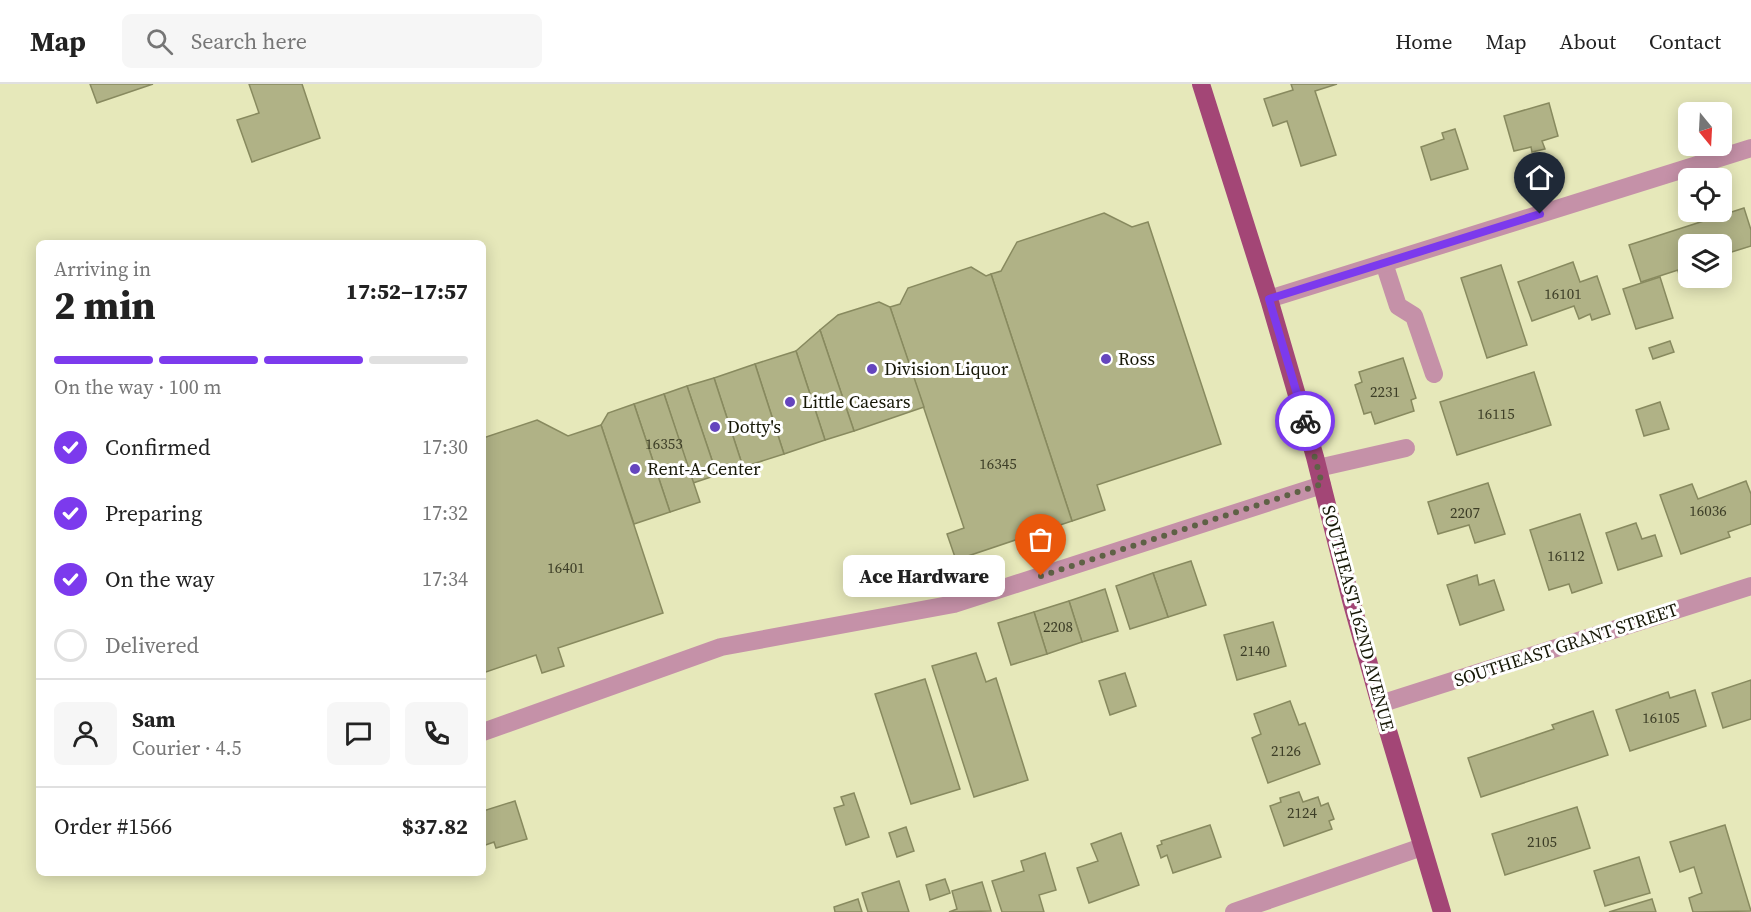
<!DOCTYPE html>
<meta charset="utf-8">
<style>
body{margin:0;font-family:"Source Serif 4",serif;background:#f6f6f6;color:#222;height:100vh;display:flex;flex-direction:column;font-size:22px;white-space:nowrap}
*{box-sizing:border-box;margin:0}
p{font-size:20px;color:#767676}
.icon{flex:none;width:33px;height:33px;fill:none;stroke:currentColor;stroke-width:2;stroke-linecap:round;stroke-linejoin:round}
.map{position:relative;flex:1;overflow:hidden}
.sheet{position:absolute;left:36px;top:156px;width:450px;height:636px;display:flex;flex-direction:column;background:#fff;border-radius:9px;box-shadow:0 3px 15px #0003}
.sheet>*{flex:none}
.needle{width:39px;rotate:162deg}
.buttons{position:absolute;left:1678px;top:18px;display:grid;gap:12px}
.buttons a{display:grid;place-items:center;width:54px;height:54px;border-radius:9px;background:#fff;box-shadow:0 3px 15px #0003;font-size:30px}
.pin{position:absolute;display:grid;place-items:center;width:51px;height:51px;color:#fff;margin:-62px -26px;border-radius:50% 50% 50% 0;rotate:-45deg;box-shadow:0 0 6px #0007}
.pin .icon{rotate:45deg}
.courier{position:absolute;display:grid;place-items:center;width:60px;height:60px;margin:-30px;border:4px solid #7c3aed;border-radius:50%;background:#fff;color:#222;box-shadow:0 2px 8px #0007}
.bubble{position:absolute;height:42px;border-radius:9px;background:#fff;box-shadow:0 3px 15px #0003;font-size:20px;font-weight:800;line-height:42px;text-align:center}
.head em{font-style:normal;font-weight:800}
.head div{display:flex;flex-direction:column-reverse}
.head{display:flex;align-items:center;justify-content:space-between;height:102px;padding:0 18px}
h1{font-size:39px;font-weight:800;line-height:45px}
.bar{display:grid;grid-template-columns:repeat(4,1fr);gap:9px 6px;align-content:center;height:72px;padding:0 18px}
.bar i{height:8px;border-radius:4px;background:#e0e0e0}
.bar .current{background:#7c3aed}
.bar p{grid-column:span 4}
.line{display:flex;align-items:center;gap:15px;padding:0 18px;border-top:2px solid #e0e0e0}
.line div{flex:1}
.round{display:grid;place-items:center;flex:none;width:63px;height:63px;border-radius:9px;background:#f6f6f6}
ol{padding:0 18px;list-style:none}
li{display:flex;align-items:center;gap:18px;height:66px}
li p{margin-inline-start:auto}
li .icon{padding:6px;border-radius:50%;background:#7c3aed;color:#fff;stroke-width:4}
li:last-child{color:#767676}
li i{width:33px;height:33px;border:3px solid #e0e0e0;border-radius:50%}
header{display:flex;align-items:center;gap:36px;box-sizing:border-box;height:84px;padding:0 30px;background:#fff;border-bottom:2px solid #e0e0e0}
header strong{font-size:28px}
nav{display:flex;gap:33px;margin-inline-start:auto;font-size:21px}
.search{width:420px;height:54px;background:#f6f6f6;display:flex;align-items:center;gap:15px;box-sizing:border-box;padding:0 21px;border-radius:9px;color:#767676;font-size:22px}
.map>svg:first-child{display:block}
.building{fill:#b0b286;stroke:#888a5f;stroke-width:1.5}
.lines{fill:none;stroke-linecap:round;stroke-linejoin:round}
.minor{stroke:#c591a8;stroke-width:18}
.major{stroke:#a34676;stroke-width:18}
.done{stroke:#5f6146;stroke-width:6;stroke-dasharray:0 10.8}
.route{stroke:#7c3aed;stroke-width:8}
.poi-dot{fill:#6545be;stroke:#fff;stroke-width:2}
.labels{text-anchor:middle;stroke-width:6;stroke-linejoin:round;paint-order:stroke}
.number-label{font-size:15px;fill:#3d3e27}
.poi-label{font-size:18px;fill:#171807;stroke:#fff;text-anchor:start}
.street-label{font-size:18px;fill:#171807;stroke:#fff}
</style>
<header>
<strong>Map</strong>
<div class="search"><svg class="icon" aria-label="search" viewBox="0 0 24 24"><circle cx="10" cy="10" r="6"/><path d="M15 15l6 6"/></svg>Search here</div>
<nav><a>Home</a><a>Map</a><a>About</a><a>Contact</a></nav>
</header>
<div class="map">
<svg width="1751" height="828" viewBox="0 0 1751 828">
<rect width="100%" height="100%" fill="#e6e8ba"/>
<g class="building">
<polygon points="90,0 153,0 97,19"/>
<polygon points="249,0 302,0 320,54 252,78 237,36 259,29"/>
<polygon points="1291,0 1337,0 1315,7 1336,71 1301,82 1287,37 1273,42 1264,15 1293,6"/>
<polygon points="1549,19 1558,52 1542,57 1545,65 1532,68 1531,63 1514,67 1504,32"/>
<polygon points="1455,45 1468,85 1431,96 1421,63 1444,55 1442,49"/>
<polygon points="1744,124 1751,146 1751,162 1722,171 1722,160 1689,160 1689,187 1679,191 1678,186 1641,198 1629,161"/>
<polygon points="1104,129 1132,143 1148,138 1221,360 1097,401 1105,426 1072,437 991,190 1001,187 1017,158"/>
<polygon points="1573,178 1580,198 1597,192 1610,230 1592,236 1590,230 1579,235 1574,222 1532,237 1518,198"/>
<polygon points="1501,181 1527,261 1487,274 1461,194"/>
<polygon points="971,183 986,192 991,190 1072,437 956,476 947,450 964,444 890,223 900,220 908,204"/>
<polygon points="1660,193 1673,234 1636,245 1623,205"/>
<polygon points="879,218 890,223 924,323 854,347 820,246 838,231"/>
<polygon points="820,246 854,347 825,356 796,267"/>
<polygon points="1670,257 1674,268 1653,275 1649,264"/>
<polygon points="796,267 825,356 784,370 755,280"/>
<polygon points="1403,274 1416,314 1411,316 1414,327 1375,340 1371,328 1364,330 1355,301 1362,298 1359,288"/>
<polygon points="755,280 784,370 743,383 714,294"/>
<polygon points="1534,288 1551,341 1457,371 1440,318"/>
<polygon points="714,294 743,383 717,391 687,302"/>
<polygon points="687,302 717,391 693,399 664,310"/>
<polygon points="664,310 700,418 670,428 634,320"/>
<polygon points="1660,318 1669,345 1644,352 1636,326"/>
<polygon points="634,320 670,428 634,440 601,341 608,329"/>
<polygon points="537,336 568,352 601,341 663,529 558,564 564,582 542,589 536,571 483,589 483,354"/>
<polygon points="1746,397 1751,410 1751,440 1728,448 1730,453 1681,470 1660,411 1692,400 1698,415"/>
<polygon points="1488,399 1505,450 1475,459 1469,441 1438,450 1428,418"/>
<polygon points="1580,430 1602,499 1572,509 1569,500 1549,506 1530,446"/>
<polygon points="1636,439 1642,455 1655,451 1662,472 1618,486 1606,449"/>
<polygon points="1191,477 1206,521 1168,533 1153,489"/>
<polygon points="1153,489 1168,533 1130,545 1116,502"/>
<polygon points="1477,491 1479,501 1494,496 1504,526 1460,541 1447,501"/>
<polygon points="1105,505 1118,547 1082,558 1069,517"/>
<polygon points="1069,517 1082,558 1047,570 1034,528"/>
<polygon points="1034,528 1047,570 1011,581 998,539"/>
<polygon points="1273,538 1286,582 1237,596 1224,551"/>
<polygon points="976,569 986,598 996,594 1028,696 974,713 932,582"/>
<polygon points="1125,589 1136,622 1110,631 1099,597"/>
<polygon points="925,595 960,705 911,720 875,610"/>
<polygon points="1751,596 1751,635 1723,644 1712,609"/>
<polygon points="1695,606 1706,642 1630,667 1616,626 1668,608 1670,614"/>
<polygon points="1290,617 1299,641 1305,639 1320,680 1268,699 1252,654 1261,650 1254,630"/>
<polygon points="1593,627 1608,671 1481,713 1468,674 1554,645 1552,641"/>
<polygon points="1299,708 1303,718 1318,713 1321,722 1328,719 1334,735 1329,737 1332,745 1284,762 1270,722 1281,718 1280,714"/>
<polygon points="854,709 869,753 846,761 834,724 844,721 841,713"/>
<polygon points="515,717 527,755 496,764 494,758 483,762 483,727"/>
<polygon points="1577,723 1590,764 1505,791 1492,750"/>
<polygon points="1210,741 1221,773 1173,789 1167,771 1161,774 1157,762 1162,760 1161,757"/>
<polygon points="1725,741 1751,827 1693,828 1689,814 1702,809 1694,783 1680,788 1670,758"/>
<polygon points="906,743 914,767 897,773 889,749"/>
<polygon points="1121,749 1139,801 1089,819 1077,784 1098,777 1091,760"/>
<polygon points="1045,769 1056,806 1039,811 1044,828 1002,828 992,797 1024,787 1021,777"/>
<polygon points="1639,773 1650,809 1605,822 1594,787"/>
<polygon points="945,795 950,809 930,816 926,801"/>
<polygon points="899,797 909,828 868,828 862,809"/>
<polygon points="982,798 991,827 949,828 957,825 952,807"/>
<polygon points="858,815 862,828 835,828 834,823"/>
<polygon points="1652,815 1656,828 1609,828"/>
</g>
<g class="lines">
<g class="minor">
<polyline points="1384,179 1398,222 1414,232 1434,290"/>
<polyline points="1269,215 1751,64"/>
<polyline points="1318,384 1406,364"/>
<polyline points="1380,620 1751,502"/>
<polyline points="483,648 721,563 954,520 1322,401"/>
<polyline points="1234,828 1422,763"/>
</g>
<polyline class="major" points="1201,0 1269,215 1315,373 1351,516 1380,620 1442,828"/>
</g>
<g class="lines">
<polyline class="done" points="1041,492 1322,400 1305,337"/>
<polyline class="route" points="1305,337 1269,215 1540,130"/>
</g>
<g class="poi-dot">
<circle cx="1106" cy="275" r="6"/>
<circle cx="872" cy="285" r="6"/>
<circle cx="790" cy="318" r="6"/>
<circle cx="715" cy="343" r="6"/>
<circle cx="635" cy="385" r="6"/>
</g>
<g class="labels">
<g class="number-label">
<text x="1563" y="215">16101</text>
<text x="1385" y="313">2231</text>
<text x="1496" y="335">16115</text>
<text x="664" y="365">16353</text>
<text x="998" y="385">16345</text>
<text x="1708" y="432">16036</text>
<text x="1465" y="434">2207</text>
<text x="1566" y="477">16112</text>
<text x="566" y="489">16401</text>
<text x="1058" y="548">2208</text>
<text x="1255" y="572">2140</text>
<text x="1661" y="639">16105</text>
<text x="1286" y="672">2126</text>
<text x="1302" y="734">2124</text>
<text x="1542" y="763">2105</text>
</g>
<g class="poi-label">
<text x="1118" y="281">Ross</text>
<text x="884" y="291">Division Liquor</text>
<text x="802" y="324">Little Caesars</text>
<text x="727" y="349">Dotty's</text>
<text x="647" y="391">Rent-A-Center</text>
</g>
<g class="street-label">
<text transform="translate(1358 534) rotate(75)" y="6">SOUTHEAST 162ND AVENUE</text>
<text transform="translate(1566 561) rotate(-18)" y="6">SOUTHEAST GRANT STREET</text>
</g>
</g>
</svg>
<div class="buttons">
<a><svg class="needle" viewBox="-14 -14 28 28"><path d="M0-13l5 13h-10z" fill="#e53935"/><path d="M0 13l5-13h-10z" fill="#767676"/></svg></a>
<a><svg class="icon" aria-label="locate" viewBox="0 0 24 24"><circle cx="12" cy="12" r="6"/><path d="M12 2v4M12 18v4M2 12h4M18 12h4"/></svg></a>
<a><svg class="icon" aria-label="layers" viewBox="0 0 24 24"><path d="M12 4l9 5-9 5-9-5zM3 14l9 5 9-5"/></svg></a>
</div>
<div class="pin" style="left:1041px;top:492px;background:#ea580c"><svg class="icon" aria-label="bag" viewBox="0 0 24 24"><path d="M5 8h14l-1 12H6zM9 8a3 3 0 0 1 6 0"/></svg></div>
<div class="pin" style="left:1540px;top:130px;background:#1f2937"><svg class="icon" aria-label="home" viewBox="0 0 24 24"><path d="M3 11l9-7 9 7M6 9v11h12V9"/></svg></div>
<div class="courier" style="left:1305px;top:337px"><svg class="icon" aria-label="bike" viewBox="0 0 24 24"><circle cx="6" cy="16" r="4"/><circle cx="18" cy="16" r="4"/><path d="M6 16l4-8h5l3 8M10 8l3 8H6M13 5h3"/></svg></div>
<div class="bubble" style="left:843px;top:471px;width:162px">Ace Hardware</div>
<section class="sheet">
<div class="head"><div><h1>2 min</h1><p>Arriving in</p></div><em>17:52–17:57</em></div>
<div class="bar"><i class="current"></i><i class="current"></i><i class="current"></i><i></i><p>On the way · 100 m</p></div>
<ol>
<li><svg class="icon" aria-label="check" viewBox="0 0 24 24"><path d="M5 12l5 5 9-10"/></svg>Confirmed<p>17:30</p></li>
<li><svg class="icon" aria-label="check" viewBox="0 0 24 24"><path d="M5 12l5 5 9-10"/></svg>Preparing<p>17:32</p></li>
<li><svg class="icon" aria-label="check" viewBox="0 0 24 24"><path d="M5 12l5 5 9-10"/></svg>On the way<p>17:34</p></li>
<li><i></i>Delivered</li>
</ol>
<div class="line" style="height:108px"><a class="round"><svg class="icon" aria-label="person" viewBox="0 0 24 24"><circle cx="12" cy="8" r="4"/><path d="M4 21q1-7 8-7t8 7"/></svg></a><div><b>Sam</b><p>Courier · 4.5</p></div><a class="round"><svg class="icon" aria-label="chat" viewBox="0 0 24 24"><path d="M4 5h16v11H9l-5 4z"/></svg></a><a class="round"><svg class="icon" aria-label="phone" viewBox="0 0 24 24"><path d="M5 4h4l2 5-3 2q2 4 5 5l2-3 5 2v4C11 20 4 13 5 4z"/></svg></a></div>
<div class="line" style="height:78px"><div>Order #1566</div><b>$37.82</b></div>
</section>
</div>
